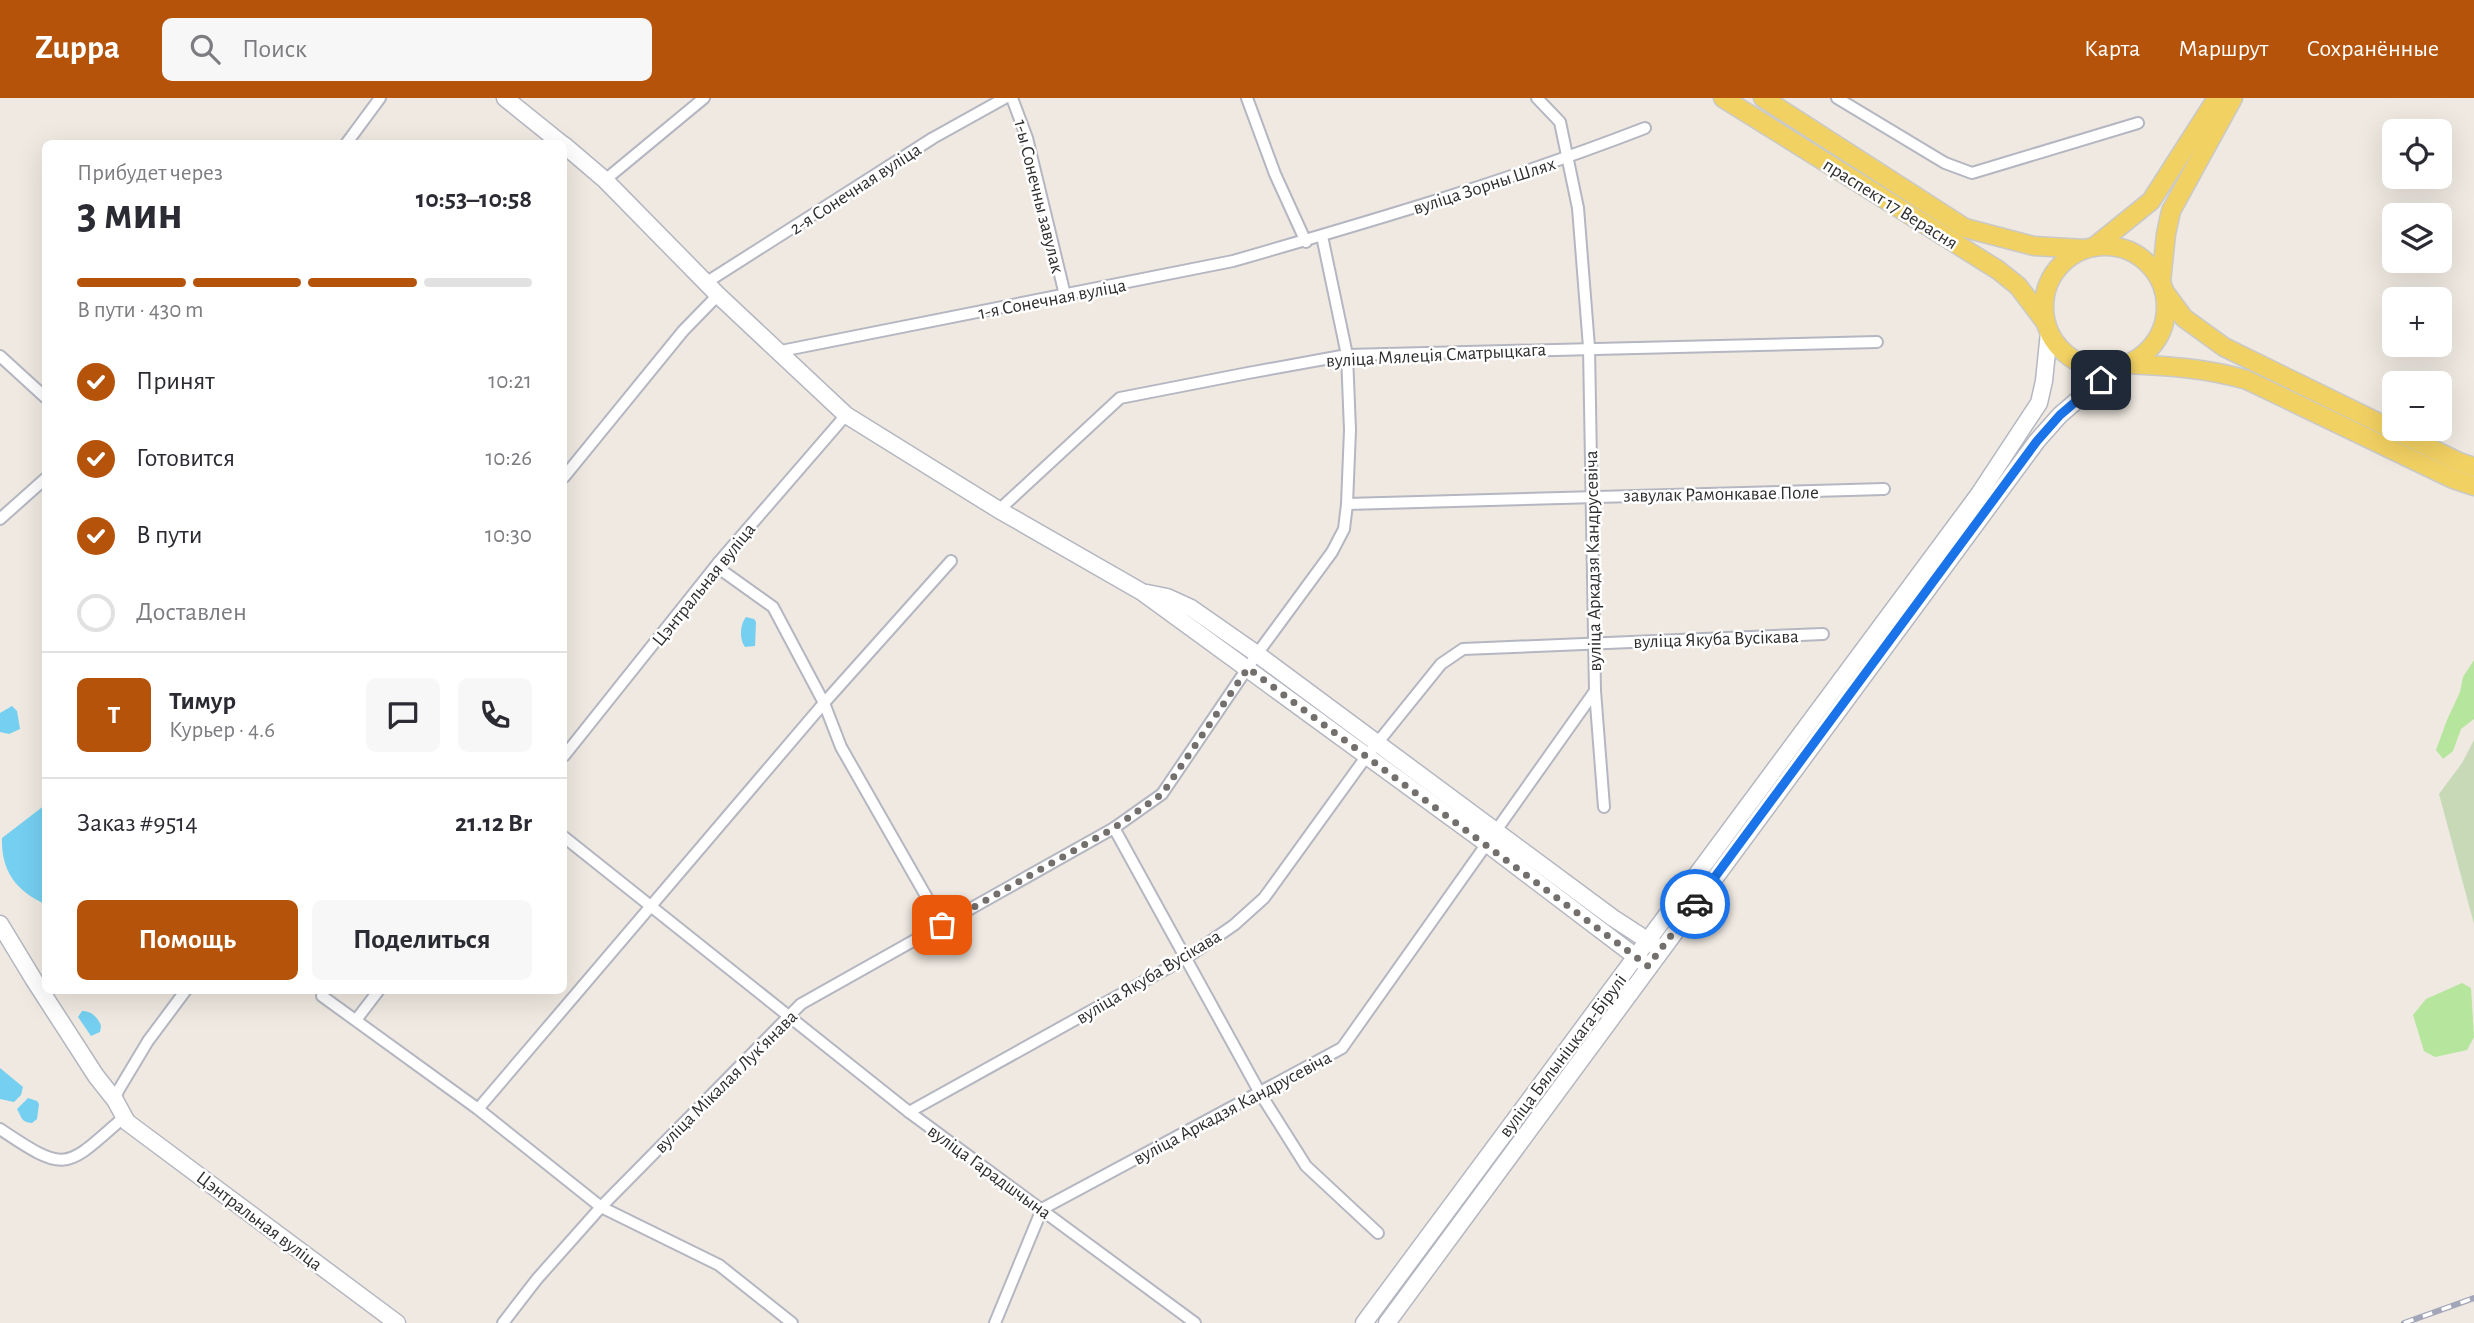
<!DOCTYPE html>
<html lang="ru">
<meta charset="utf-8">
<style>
body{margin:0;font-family:"Alegreya Sans",sans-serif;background:#f7f7f7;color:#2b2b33;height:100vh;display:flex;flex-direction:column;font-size:26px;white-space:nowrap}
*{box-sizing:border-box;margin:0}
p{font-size:23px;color:#7c7c81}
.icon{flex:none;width:38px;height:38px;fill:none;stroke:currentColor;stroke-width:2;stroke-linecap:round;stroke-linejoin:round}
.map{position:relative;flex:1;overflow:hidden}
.details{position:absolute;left:42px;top:42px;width:525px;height:854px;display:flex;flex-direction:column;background:#fff;border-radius:10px;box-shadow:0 7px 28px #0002}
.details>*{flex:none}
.controls{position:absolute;left:2382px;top:21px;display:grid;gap:14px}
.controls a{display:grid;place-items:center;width:70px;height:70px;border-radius:10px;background:#fff;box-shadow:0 7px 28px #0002;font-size:35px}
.pin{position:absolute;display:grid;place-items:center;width:60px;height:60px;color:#fff;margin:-30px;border-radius:14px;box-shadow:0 4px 10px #0006}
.courier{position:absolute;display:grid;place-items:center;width:70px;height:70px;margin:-35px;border:5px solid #1a73e8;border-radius:50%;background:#fff;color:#222;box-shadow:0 2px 9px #0007}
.summary em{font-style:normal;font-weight:700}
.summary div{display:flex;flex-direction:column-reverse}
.summary{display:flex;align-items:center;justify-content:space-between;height:119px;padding:0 35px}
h1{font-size:46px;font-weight:700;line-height:52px}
.bar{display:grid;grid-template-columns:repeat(4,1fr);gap:10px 7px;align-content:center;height:84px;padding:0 35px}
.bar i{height:9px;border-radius:5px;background:#e1e1e2}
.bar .active{background:#b45309}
.bar p{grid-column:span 4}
.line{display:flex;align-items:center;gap:18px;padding:0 35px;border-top:2px solid #e1e1e2}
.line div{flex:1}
.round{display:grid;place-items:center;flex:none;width:74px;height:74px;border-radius:10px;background:#f7f7f7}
ol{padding:0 35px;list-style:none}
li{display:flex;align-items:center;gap:21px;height:77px}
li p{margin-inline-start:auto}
li .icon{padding:7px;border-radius:50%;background:#b45309;color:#fff;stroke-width:4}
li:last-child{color:#7c7c81}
li i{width:38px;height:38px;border:4px solid #e1e1e2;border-radius:50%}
.cta{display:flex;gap:14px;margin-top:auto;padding:14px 35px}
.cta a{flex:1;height:80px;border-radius:10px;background:#b45309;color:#fff;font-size:28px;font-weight:700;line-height:80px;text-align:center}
.cta a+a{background:#f7f7f7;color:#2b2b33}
header{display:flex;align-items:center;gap:42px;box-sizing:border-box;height:98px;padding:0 35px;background:#b45309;color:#fff}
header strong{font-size:33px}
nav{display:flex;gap:38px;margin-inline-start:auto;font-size:24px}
.search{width:490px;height:63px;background:#f7f7f7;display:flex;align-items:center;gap:18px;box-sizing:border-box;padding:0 24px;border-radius:10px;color:#7c7c81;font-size:26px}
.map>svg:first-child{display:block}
.green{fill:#b6e59e}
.cemetery{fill:#c8d9b8}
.water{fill:#75cff0}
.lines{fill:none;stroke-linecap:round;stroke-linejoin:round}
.street-casing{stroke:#b4b7c1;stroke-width:14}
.secondary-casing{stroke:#b4b7c1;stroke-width:19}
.primary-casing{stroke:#c9c9c9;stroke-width:21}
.street{stroke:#fff;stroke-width:10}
.secondary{stroke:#fff;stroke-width:16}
.primary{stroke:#f2d163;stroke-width:18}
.rail-casing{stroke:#a3a6b8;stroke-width:6}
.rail{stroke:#fff;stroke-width:3.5;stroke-dasharray:10;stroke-linecap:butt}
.done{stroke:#726f6d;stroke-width:7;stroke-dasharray:0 12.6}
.route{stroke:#1a73e8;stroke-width:9}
.labels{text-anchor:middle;stroke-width:5;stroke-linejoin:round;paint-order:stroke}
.street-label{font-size:19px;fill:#2e2e2e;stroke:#fff}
</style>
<header>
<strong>Zuppa</strong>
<div class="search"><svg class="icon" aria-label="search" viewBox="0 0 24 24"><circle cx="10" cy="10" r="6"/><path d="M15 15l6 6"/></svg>Поиск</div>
<nav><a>Карта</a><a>Маршрут</a><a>Сохранённые</a></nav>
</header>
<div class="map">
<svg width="2474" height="1225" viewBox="0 0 2474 1225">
<rect width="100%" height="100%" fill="#efe9e1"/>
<g class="green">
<polygon points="2474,562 2474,621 2461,631 2453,653 2443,661 2436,652 2447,622 2460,594 2463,579"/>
<polygon points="2462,885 2471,890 2474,939 2467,952 2435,959 2424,953 2413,917 2426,901"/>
</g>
<polygon class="cemetery" points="2474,642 2474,826 2439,696 2462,665"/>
<g class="water">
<path d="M746,519l8,2 2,3 -1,24 -10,1c-6,-8 -5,-23 1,-30z"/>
<polygon points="12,608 17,613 20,631 9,636 0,634 0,615"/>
<path d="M45,707v99c-29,-13 -44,-33 -43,-66z"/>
<path d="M82,913c9,0 16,6 19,15l-1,6 -9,4 -13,-19z"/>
<polygon points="0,970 23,989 21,997 14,1004 0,1001"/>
<path d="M28,1000l9,3 2,3 -2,15 -5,4c-11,-1 -10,-5 -15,-14z"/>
</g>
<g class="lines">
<g class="street-casing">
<g id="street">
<polyline points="1012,0 1027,40 1065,197"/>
<polyline points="1247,0 1275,76 1306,144"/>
<polyline points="1537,0 1560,24 1578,110 1589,249 1595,593 1604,709"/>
<polyline points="1837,0 1945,65 1972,75 2138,25"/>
<polyline points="346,46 380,0"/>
<polyline points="605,82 704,0"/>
<polyline points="707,184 933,40 1005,0"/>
<path d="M781,253l452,-90c139,-40 278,-81 412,-133"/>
<polyline points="0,258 46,300"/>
<polyline points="564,379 683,233 718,197"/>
<polyline points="1347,406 1884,391"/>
<polyline points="999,412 1120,300 1248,275 1347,257 1877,244"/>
<polyline points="0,421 46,380"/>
<polyline points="718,465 724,474 773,509 824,605 841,649 942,826"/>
<polyline points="564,658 718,465 846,317"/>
<polyline points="1114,730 1260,995 1306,1068 1378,1135"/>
<polyline points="564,739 909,1014 1195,1225"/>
<polyline points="322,898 478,1011 601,1109 719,1167 792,1225"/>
<polyline points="356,922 379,892"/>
<polyline points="115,1002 118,993 148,943 186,892"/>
<polyline points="478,1011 824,605 951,463"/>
<polyline points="909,1014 1186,860 1234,827 1264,800 1366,659 1441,566 1463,551 1823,536"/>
<path d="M0,1031c67,45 65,40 123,-11"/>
<polyline points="503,1225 537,1181 601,1109 801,906 1114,730 1162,696 1257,556 1332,454 1344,431 1347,406 1350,332 1347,257 1322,138"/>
<polyline points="995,1225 1042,1111 1342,950 1595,593"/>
</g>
</g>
<g class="secondary-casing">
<g id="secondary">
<polyline points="505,0 562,46"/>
<polyline points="564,47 605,82 718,197 846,317 999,412 1142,494 1486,745 1648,868"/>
<polyline points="1147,495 1167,499 1191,510 1257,556 1613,820 1656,848"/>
<polyline points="0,826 34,882 96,978 115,1002 127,1024 397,1225"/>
<polyline points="1364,1225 1979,396 2039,305 2044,283 2049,234"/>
<polyline points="1387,1225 2037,343 2060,317 2116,269"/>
</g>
</g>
<g class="primary-casing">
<g id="primary">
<polyline points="1723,0 1998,172 2018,188 2046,225"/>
<polyline points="1763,0 1965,130 2034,148 2085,151"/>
<circle cx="2105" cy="209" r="61"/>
<polyline points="2094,149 2151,103 2217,0"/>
<polyline points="2161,184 2166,136 2171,113 2233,0"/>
<polyline points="2164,193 2184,220 2224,249 2459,364 2474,369"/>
<path d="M2126,266c42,2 80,4 121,16l206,99 21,7"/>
</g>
</g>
<use href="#street" class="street"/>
<use href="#secondary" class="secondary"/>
<use href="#primary" class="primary"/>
<g class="rail-casing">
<polyline id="rail" points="2404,1225 2474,1200"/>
</g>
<use href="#rail" class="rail"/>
</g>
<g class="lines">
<path class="done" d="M942,827l172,-97 48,-34 86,-126c133,100 267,198 400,298l47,-62"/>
<polyline class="route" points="1695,806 2037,343 2060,317 2101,282"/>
</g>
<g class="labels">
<g class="street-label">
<text transform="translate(1484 87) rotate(-18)" y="7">вуліца Зорны Шлях</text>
<text transform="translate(855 90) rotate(-33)" y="7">2-я Сонечная вуліца</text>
<text transform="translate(1040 98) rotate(76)" y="7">1-ы Сонечны завулак</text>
<text transform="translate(1891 105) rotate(32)" y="7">праспект 17 Верасня</text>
<text transform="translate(1052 200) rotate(-11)" y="7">1-я Сонечная вуліца</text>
<text transform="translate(1436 256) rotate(-3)" y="7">вуліца Мялеція Сматрыцкага</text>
<text transform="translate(1721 395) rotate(-1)" y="7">завулак Рамонкавае Поле</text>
<text transform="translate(1592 463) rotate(-91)" y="7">вуліца Аркадзя Кандрусевіча</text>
<text transform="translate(703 486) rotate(-51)" y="7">Цэнтральная вуліца</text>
<text transform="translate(1716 540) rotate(-2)" y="7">вуліца Якуба Вусікава</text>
<text transform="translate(1148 878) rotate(-31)" y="7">вуліца Якуба Вусікава</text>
<text transform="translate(1562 957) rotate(-53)" y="7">вуліца Бялыніцкага-Бірулі</text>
<text transform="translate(725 983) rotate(-45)" y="7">вуліца Мікалая Лукʼянава</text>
<text transform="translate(1232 1009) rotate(-28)" y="7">вуліца Аркадзя Кандрусевіча</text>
<text transform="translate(990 1073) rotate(36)" y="7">вуліца Гарадшчына</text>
<text transform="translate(260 1122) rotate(37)" y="7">Цэнтральная вуліца</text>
</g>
</g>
</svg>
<div class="controls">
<a><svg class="icon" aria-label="locate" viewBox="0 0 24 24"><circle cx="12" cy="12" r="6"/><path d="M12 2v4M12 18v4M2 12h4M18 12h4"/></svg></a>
<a><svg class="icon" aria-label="layers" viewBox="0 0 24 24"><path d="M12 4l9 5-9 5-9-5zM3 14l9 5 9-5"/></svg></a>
<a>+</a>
<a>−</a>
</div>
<div class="pin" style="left:942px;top:827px;background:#ea580c"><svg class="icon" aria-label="bag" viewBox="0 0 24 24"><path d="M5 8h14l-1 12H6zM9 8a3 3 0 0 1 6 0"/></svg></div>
<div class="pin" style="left:2101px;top:282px;background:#1f2937"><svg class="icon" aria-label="home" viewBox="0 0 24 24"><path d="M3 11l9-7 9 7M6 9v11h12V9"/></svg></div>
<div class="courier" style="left:1695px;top:806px"><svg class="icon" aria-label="car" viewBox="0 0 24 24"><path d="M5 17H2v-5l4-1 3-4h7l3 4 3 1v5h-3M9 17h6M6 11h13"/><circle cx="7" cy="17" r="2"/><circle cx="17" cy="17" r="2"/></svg></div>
<section class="details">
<div class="summary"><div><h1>3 мин</h1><p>Прибудет через</p></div><em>10:53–10:58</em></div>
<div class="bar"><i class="active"></i><i class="active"></i><i class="active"></i><i></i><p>В пути · 430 m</p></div>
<ol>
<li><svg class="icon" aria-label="check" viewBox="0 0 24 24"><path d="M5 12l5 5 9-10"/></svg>Принят<p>10:21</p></li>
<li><svg class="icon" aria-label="check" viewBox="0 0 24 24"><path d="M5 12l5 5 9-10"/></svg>Готовится<p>10:26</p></li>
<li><svg class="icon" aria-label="check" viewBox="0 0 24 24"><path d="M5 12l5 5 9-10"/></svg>В пути<p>10:30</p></li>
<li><i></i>Доставлен</li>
</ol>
<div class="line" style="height:126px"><b class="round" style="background:#b45309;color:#fff">Т</b><div><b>Тимур</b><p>Курьер · 4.6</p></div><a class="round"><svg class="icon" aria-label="chat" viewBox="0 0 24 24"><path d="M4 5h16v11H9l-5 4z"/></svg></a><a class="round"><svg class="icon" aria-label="phone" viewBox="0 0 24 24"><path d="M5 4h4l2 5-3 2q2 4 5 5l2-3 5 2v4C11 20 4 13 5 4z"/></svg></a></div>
<div class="line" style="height:91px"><div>Заказ #9514</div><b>21.12 Br</b></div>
<div class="cta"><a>Помощь</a><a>Поделиться</a></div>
</section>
</div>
